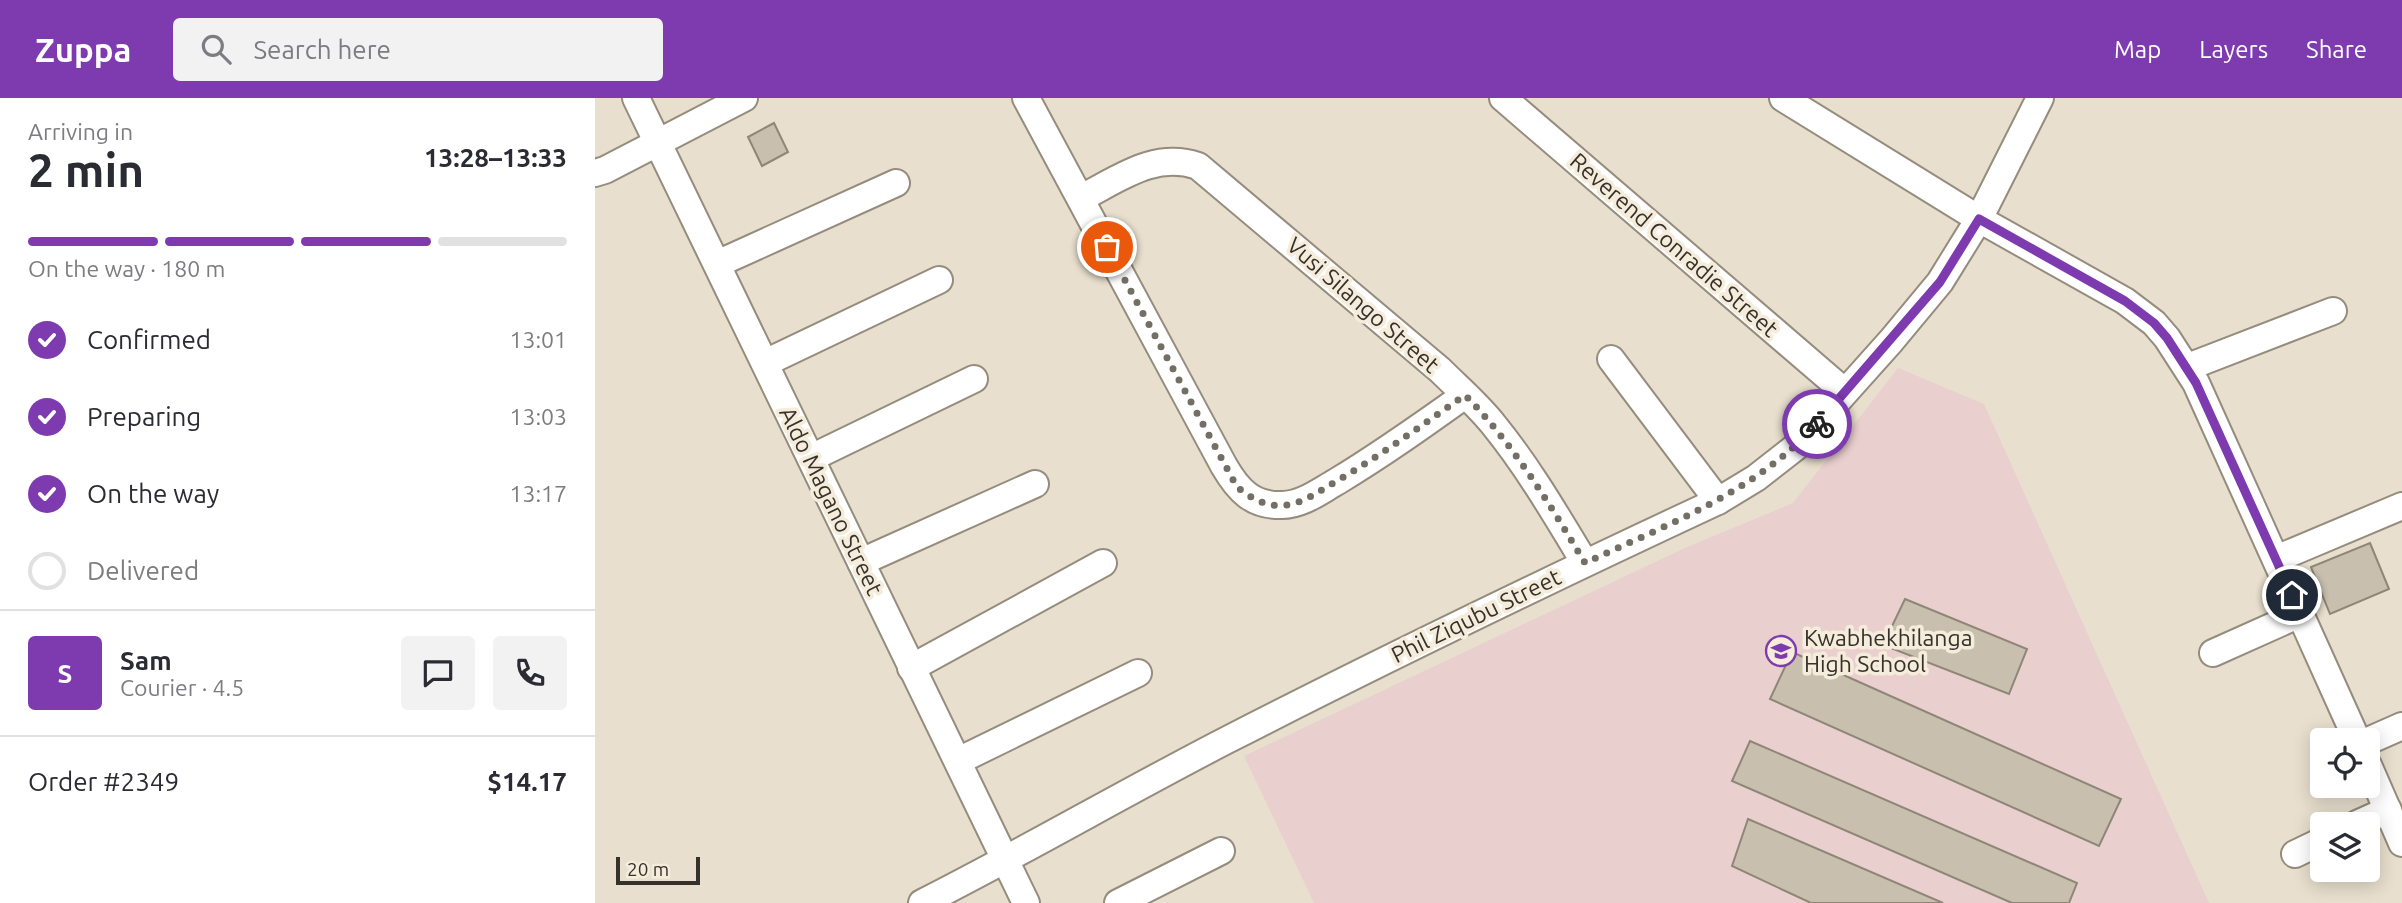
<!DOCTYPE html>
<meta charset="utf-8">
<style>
body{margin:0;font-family:Ubuntu,sans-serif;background:#f2f2f3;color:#2b2b33;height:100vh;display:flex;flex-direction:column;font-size:26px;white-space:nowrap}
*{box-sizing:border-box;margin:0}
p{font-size:23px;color:#7c7c81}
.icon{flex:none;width:38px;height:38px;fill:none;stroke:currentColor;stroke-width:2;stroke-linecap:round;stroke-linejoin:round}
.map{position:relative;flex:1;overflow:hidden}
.details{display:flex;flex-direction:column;background:#fff;width:595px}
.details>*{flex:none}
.tools{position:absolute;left:1715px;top:630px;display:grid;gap:14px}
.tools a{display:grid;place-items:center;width:70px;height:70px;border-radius:7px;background:#fff;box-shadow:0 4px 18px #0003;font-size:35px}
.scale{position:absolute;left:21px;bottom:18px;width:84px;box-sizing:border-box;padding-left:7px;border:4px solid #35322c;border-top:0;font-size:19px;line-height:24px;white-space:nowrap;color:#35322c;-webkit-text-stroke:5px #f5ecdb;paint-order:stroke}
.pin{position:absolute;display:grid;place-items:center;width:60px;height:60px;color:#fff;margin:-30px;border:4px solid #fff;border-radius:50%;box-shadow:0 2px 7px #0007}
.courier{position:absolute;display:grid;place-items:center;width:70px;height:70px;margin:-35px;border:5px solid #7e3baf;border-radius:50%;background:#fff;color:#222;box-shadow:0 2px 9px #0007}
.headline em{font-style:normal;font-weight:700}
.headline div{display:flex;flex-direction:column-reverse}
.headline{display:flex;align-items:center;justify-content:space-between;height:119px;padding:0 28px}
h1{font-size:46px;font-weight:700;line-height:52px}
.bar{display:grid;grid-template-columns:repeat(4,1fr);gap:10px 7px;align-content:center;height:84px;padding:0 28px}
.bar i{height:9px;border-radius:5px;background:#e1e1e2}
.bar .active{background:#7e3baf}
.bar p{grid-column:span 4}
.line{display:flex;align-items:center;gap:18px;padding:0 28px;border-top:2px solid #e1e1e2}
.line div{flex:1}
.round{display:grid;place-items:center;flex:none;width:74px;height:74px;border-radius:7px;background:#f2f2f3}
ol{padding:0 28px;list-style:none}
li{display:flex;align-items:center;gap:21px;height:77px}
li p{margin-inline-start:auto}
li .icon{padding:7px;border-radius:50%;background:#7e3baf;color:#fff;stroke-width:4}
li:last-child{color:#7c7c81}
li i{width:38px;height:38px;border:4px solid #e1e1e2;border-radius:50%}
header{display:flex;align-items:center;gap:42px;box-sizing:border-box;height:98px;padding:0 35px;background:#7e3baf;color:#fff}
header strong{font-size:33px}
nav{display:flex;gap:38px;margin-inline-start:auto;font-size:24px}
.search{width:490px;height:63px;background:#f2f2f3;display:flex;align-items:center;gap:18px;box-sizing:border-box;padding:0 24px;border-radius:7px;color:#7c7c81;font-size:26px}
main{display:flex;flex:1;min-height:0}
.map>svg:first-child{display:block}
.education{fill:#e9cfce}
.building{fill:#c8bfaf;stroke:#8e8677;stroke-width:2}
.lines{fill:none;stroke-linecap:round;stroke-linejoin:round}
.minor-casing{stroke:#958c7d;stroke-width:30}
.minor{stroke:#fff;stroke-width:26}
.done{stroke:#746f65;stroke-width:7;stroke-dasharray:0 12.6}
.route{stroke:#7e3baf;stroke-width:9}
.labels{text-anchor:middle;stroke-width:7;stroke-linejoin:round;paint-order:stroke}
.street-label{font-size:23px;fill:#35322c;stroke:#f5ecdb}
.poi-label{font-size:23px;fill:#35322c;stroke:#f5ecdb;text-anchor:start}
</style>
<header>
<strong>Zuppa</strong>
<div class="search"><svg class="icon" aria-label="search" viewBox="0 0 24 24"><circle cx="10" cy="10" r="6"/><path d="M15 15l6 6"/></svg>Search here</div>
<nav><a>Map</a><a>Layers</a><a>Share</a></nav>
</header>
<main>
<section class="details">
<div class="headline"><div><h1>2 min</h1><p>Arriving in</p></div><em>13:28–13:33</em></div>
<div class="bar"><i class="active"></i><i class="active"></i><i class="active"></i><i></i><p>On the way · 180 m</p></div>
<ol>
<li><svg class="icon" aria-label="check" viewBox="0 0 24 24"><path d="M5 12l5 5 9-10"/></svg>Confirmed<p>13:01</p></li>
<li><svg class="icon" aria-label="check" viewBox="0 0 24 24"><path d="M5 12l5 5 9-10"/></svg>Preparing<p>13:03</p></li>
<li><svg class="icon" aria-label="check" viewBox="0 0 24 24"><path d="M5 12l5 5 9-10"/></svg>On the way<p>13:17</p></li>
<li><i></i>Delivered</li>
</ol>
<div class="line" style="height:126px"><b class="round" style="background:#7e3baf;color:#fff">S</b><div><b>Sam</b><p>Courier · 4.5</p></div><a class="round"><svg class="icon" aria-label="chat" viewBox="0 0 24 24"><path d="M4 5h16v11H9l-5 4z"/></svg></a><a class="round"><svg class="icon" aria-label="phone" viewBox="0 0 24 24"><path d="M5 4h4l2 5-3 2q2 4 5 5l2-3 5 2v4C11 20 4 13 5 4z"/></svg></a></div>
<div class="line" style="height:91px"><div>Order #2349</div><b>$14.17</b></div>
</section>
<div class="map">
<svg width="1807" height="805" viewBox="0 0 1807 805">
<rect width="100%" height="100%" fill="#e8dfce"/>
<polygon class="education" points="1303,270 1389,306 1614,805 719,805 649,658 1092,449 1198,405"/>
<g class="building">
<polygon points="179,25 193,54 167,68 153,39"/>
<polygon points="1775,445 1794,491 1735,516 1716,469"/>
<polygon points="1310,501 1432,551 1414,596 1288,547"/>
<polygon points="1197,554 1526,701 1504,748 1175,601"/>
<polygon points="1155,643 1482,785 1474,805 1417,805 1137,683"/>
<polygon points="1153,721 1348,805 1216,805 1137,768"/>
</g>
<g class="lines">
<g class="minor-casing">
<g id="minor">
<polyline points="41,0 431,805"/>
<path d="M431,0l198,368c14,24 28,40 58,39 20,0 38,-14 54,-23 45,-27 87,-57 129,-87"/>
<polyline points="908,0 1250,294"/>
<polyline points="1188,0 1384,121 1530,203 1559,225 1572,240 1601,285 1762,642"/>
<polyline points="0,75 10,72 149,0"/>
<path d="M486,100c38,-19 73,-47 117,-32l242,204c17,17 37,34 53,54 35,43 63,91 92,139"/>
<polyline points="122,166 301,85"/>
<polyline points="1016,261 1123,403"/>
<polyline points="170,265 344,182"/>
<polyline points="1593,269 1738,213"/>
<polyline points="216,360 379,281"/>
<polyline points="1681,461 1807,408"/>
<polyline points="266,464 440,386"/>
<polyline points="1618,555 1705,516"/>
<polyline points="316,570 508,465"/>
<polyline points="1773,643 1807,628"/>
<polyline points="363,663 543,575"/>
<polyline points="1773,667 1807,745"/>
<polyline points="1762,726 1793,712"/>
<polyline points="1700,756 1727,743"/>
<path d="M327,805c103,-52 202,-110 305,-163 162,-83 326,-162 491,-239l38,-23 41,-32 94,-105 49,-59 39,-63 61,-121"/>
<polyline points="523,805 626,753"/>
</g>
</g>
<use href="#minor" class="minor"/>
</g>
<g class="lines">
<path class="done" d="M512,149l130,240c14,11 30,21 49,18 18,-2 33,-14 49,-23 45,-26 87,-57 130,-87 49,50 84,108 120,168 83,-39 169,-70 232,-139"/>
<polyline class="route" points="1222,326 1345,184 1384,121 1530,203 1559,225 1572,240 1601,285 1697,497"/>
</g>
<defs>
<g id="school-ring" transform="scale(1.575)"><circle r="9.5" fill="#f5ecdb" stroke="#7e3baf" stroke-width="1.5"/><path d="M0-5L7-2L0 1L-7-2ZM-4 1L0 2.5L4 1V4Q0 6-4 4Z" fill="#7e3baf"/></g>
</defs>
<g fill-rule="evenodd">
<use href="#school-ring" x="1186" y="553"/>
</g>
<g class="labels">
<g class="street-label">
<text transform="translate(1079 147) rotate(41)" y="8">Reverend Conradie Street</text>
<text transform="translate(768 207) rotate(41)" y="8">Vusi Silango Street</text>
<text transform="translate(236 403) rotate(64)" y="8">Aldo Magano Street</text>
<text transform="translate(881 518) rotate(-26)" y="8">Phil Ziqubu Street</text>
</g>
<g class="poi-label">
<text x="1209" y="548">Kwabhekhilanga<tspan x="1209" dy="26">High School</tspan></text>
</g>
</g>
</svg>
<div class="tools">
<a><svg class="icon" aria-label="locate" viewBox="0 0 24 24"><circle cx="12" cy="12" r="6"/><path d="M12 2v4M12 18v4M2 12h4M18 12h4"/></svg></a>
<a><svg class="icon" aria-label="layers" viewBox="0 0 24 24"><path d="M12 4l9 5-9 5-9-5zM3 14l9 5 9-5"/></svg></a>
</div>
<div class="scale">20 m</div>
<div class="pin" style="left:512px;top:149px;background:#ea580c"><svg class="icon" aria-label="bag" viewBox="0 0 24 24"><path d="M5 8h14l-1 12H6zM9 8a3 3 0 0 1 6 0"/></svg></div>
<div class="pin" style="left:1697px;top:497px;background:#1f2937"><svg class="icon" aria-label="home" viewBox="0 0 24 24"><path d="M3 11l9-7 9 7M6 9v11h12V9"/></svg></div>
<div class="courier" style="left:1222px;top:326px"><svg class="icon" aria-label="bike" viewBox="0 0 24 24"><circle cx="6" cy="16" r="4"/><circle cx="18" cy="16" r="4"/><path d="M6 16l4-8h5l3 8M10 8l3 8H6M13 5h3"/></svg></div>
</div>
</main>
